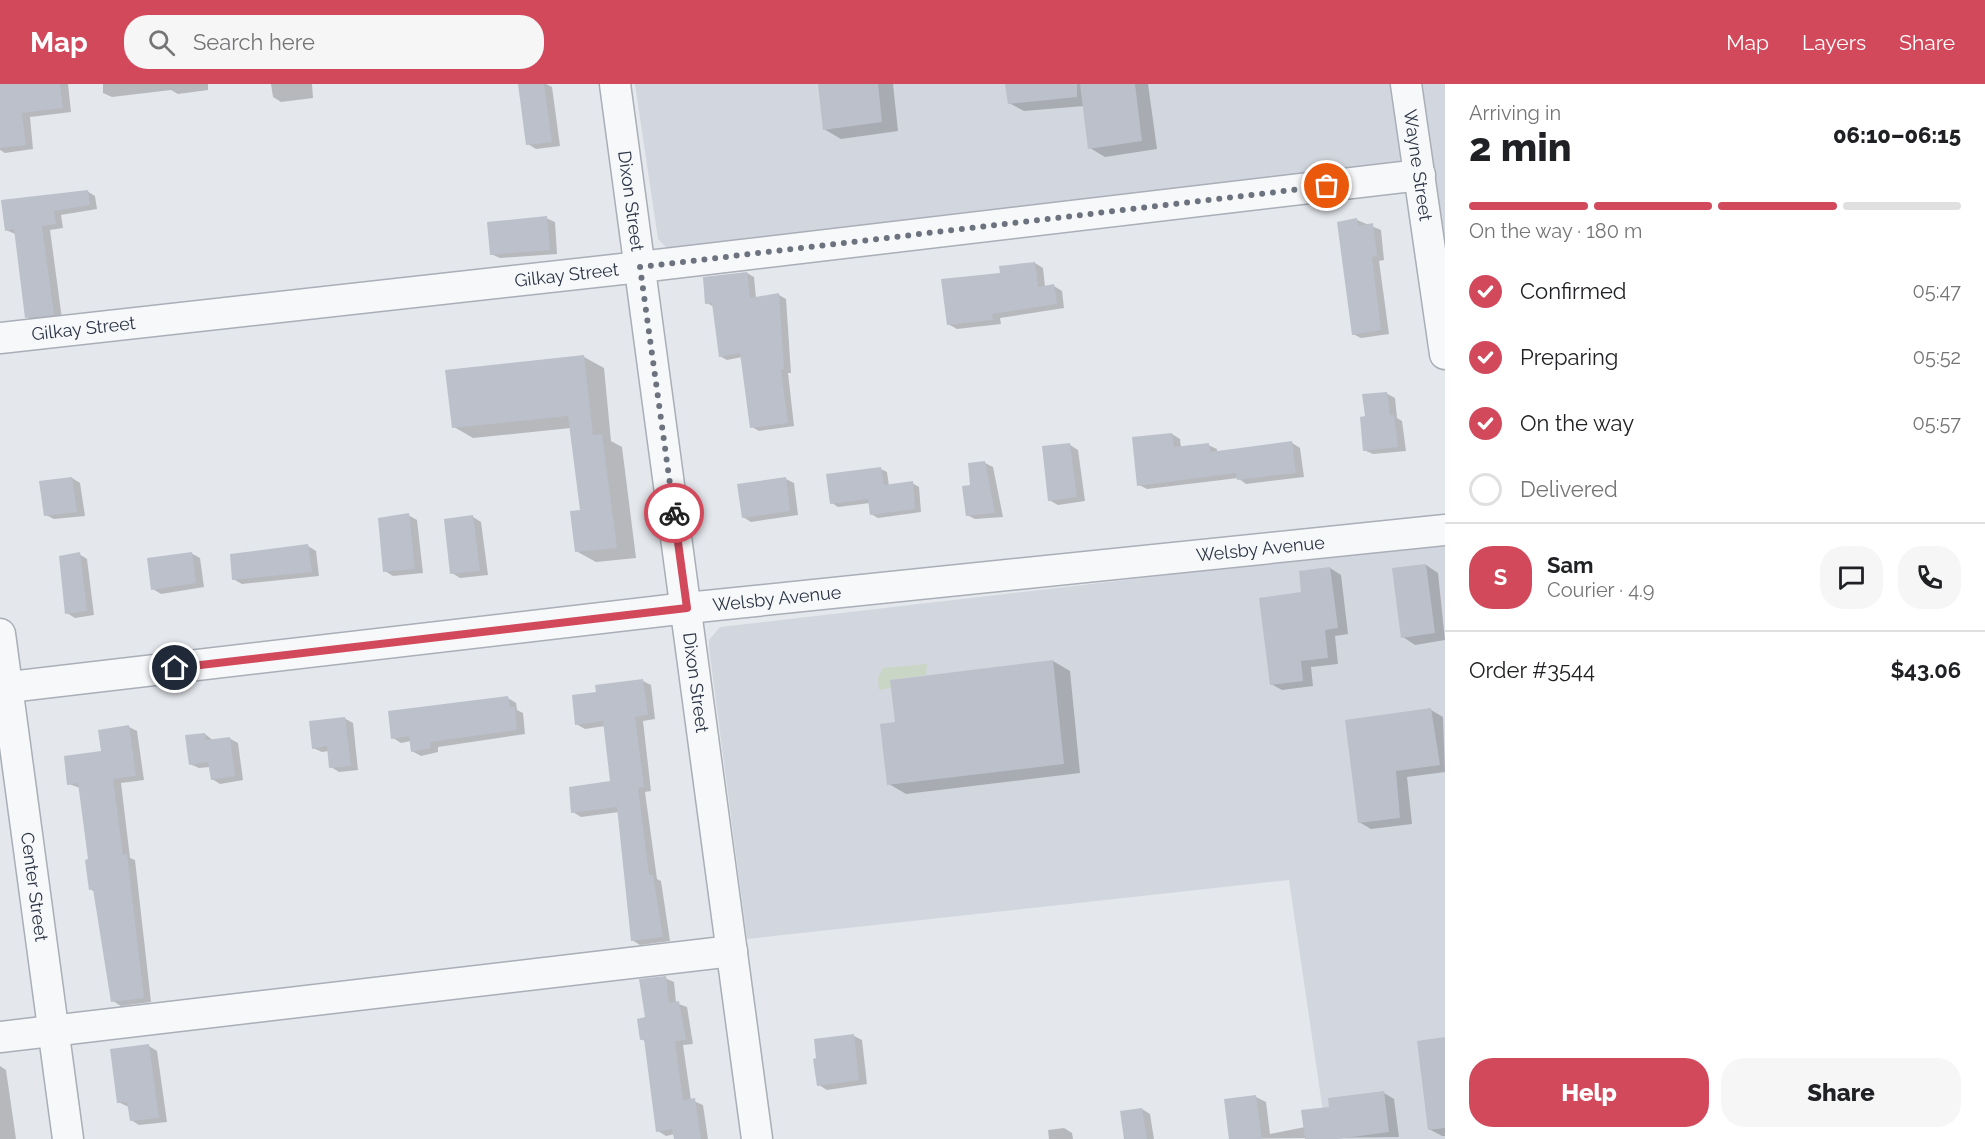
<!DOCTYPE html>
<meta charset="utf-8">
<style>
body{margin:0;font-family:Raleway,sans-serif;background:#f6f6f6;color:#202124;height:100vh;display:flex;flex-direction:column;font-size:22px;white-space:nowrap}
*{box-sizing:border-box;margin:0}
p{font-size:20px;color:#757577}
.icon{flex:none;width:33px;height:33px;fill:none;stroke:currentColor;stroke-width:2;stroke-linecap:round;stroke-linejoin:round}
.map{position:relative;flex:1;overflow:hidden}
.sheet{display:flex;flex-direction:column;background:#fff;width:540px}
.sheet>*{flex:none}
.pin{position:absolute;display:grid;place-items:center;width:51px;height:51px;color:#fff;margin:-26px;border:3px solid #fff;border-radius:50%;box-shadow:0 2px 6px #0007}
.courier{position:absolute;display:grid;place-items:center;width:60px;height:60px;margin:-30px;border:4px solid #d1495b;border-radius:50%;background:#fff;color:#222;box-shadow:0 2px 8px #0007}
.overview em{font-style:normal;font-weight:800}
.overview div{display:flex;flex-direction:column-reverse}
.overview{display:flex;align-items:center;justify-content:space-between;height:102px;padding:0 24px}
h1{font-size:39px;font-weight:800;line-height:45px}
.bar{display:grid;grid-template-columns:repeat(4,1fr);gap:9px 6px;align-content:center;height:72px;padding:0 24px}
.bar i{height:8px;border-radius:4px;background:#e0e0e0}
.bar .current{background:#d1495b}
.bar p{grid-column:span 4}
.line{display:flex;align-items:center;gap:15px;padding:0 24px;border-top:2px solid #e0e0e0}
.line div{flex:1}
.round{display:grid;place-items:center;flex:none;width:63px;height:63px;border-radius:24px;background:#f6f6f6}
ol{padding:0 24px;list-style:none}
li{display:flex;align-items:center;gap:18px;height:66px}
li p{margin-inline-start:auto}
li .icon{padding:6px;border-radius:50%;background:#d1495b;color:#fff;stroke-width:4}
li:last-child{color:#757577}
li i{width:33px;height:33px;border:3px solid #e0e0e0;border-radius:50%}
.primary-button{display:flex;gap:12px;margin-top:auto;padding:12px 24px}
.primary-button a{flex:1;height:69px;border-radius:24px;background:#d1495b;color:#fff;font-size:24px;font-weight:800;line-height:69px;text-align:center}
.primary-button a+a{background:#f6f6f6;color:#202124}
header{display:flex;align-items:center;gap:36px;box-sizing:border-box;height:84px;padding:0 30px;background:#d1495b;color:#fff}
header strong{font-size:28px}
nav{display:flex;gap:33px;margin-inline-start:auto;font-size:21px}
.search{width:420px;height:54px;background:#f6f6f6;display:flex;align-items:center;gap:15px;box-sizing:border-box;padding:0 21px;border-radius:24px;color:#757577;font-size:22px}
main{display:flex;flex:1;min-height:0}
.map>svg:first-child{display:block}
.built{fill:#d2d6de}
.green{fill:#c9d6c5}
.shadow{fill:#0003}
.building{fill:#bbc0ca}
.lines{fill:none;stroke-linecap:round;stroke-linejoin:round}
.minor-casing{stroke:#a9aeb7;stroke-width:33}
.minor{stroke:#f7f8fa;stroke-width:30}
.done{stroke:#6c737f;stroke-width:6;stroke-dasharray:0 10.8}
.route{stroke:#d1495b;stroke-width:8}
.labels{text-anchor:middle;stroke-width:4.5;stroke-linejoin:round;paint-order:stroke}
.street-label{font-size:18px;fill:#2b3445;stroke:#f4f6f9}
</style>
<header>
<strong>Map</strong>
<div class="search"><svg class="icon" aria-label="search" viewBox="0 0 24 24"><circle cx="10" cy="10" r="6"/><path d="M15 15l6 6"/></svg>Search here</div>
<nav><a>Map</a><a>Layers</a><a>Share</a></nav>
</header>
<main>
<div class="map">
<svg width="1445" height="1055" viewBox="0 0 1445 1055">
<rect width="100%" height="100%" fill="#e4e7ec"/>
<g class="built">
<polygon points="635,0 1391,0 1401,69 1400,79 671,168 658,155"/>
<polygon points="1406,0 1445,0 1445,270"/>
<polygon points="1445,459 1445,1055 1327,1055 1289,796 747,855 709,564 709,556 720,543"/>
</g>
<polygon class="green" points="927,580 926,591 890,596 891,604 879,606 878,594 883,584"/>
<g class="shadow">
<polygon points="0,0 68,0 71,28 30,33 33,65 5,69 0,66"/>
<polygon points="103,0 208,0 208,6 178,10 171,6 112,13 103,9"/>
<polygon points="271,0 312,0 313,14 281,18 273,13"/>
<polygon points="534,0 546,0 552,3 560,62 536,65 528,60"/>
<polygon points="819,0 893,0 898,47 841,55 824,45"/>
<polygon points="1007,0 1148,0 1157,65 1105,73 1090,64 1084,22 1024,27 1009,19"/>
<polygon points="87,107 95,112 97,125 61,131 63,144 50,146 62,235 35,238 27,233 15,150 6,146"/>
<polygon points="546,134 555,138 557,170 500,174 491,170"/>
<polygon points="1357,136 1381,146 1384,176 1379,177 1389,250 1361,254 1353,250"/>
<polygon points="1035,179 1043,184 1045,203 1054,202 1062,207 1064,224 1000,234 1001,240 957,245 948,240 1002,190"/>
<polygon points="747,189 754,193 756,214 779,211 786,215 791,289 788,289 794,342 759,347 752,343 742,273 727,276 720,272 714,223 707,219"/>
<polygon points="584,273 604,284 611,357 622,363 636,474 596,478 576,467 581,427 571,344 473,354 454,343"/>
<polygon points="1386,309 1395,314 1397,334 1402,337 1406,367 1373,370 1364,366 1366,333"/>
<polygon points="1172,350 1180,355 1181,364 1208,361 1217,365 1217,369 1292,359 1300,364 1304,393 1246,400 1238,394 1147,405 1139,401"/>
<polygon points="1070,361 1078,366 1085,417 1058,421 1049,416"/>
<polygon points="985,379 993,383 1003,433 975,435 967,431"/>
<polygon points="881,385 887,388 889,402 912,399 919,403 921,428 878,434 871,430 870,419 838,423 832,419"/>
<polygon points="72,394 80,399 85,432 54,435 46,431"/>
<polygon points="786,395 794,399 798,431 751,438 743,433"/>
<polygon points="408,431 417,436 423,489 393,492 385,487"/>
<polygon points="473,433 481,438 488,491 460,494 452,489"/>
<polygon points="308,462 316,467 319,492 242,500 233,495"/>
<polygon points="191,469 200,474 204,503 161,510 153,505"/>
<polygon points="79,470 87,475 94,531 75,534 67,529"/>
<polygon points="1426,481 1438,489 1445,556 1415,561 1403,553"/>
<polygon points="1330,484 1341,491 1348,550 1335,552 1338,580 1311,583 1313,602 1282,606 1271,600 1303,509"/>
<polygon points="1053,577 1070,587 1080,689 906,710 889,700 897,639"/>
<polygon points="643,597 651,601 655,635 643,637 651,707 645,708 657,795 661,797 670,857 640,861 632,856 619,728 581,733 573,728 612,698 605,642 585,645 576,640 597,609"/>
<polygon points="508,614 516,619 517,626 523,629 525,650 438,663 438,668 421,672 412,667 411,657 401,659 393,654"/>
<polygon points="1431,626 1443,633 1445,688 1407,693 1412,740 1371,745 1359,738"/>
<polygon points="344,634 353,639 358,686 339,688 331,683 329,667 322,668 313,664"/>
<polygon points="129,643 137,647 144,696 121,699 130,774 135,776 151,918 121,922 113,917 95,808 90,805 90,777 80,704 69,700"/>
<polygon points="205,650 214,657 229,654 238,659 243,696 220,700 212,695 210,683 199,684 190,680 187,652"/>
<polygon points="665,894 674,898 676,919 687,923 693,960 683,961 691,1016 703,1021 708,1055 675,1055 675,1050 666,1052 658,1047 645,957 641,955 647,934"/>
<polygon points="854,952 862,956 867,1000 827,1006 819,1001 818,975"/>
<polygon points="1445,954 1445,1052 1442,1052 1429,1045"/>
<polygon points="149,962 157,967 167,1038 139,1041 131,1036 129,1023 118,1018"/>
<polygon points="0,982 6,986 16,1055 0,1055"/>
<polygon points="1384,1009 1394,1015 1399,1053 1231,1055 1256,1013 1266,1018 1270,1050 1305,1043"/>
<polygon points="1142,1025 1150,1030 1154,1055 1125,1055"/>
<polygon points="1064,1044 1072,1049 1073,1055 1049,1055 1048,1046"/>
</g>
<g class="building">
<polygon points="0,0 60,0 63,24 22,29 26,61 0,64"/>
<polygon points="518,0 544,0 552,58 526,61"/>
<polygon points="818,0 878,0 882,38 823,46"/>
<polygon points="1005,0 1077,0 1077,13 1008,20"/>
<polygon points="1080,0 1135,0 1142,57 1088,65"/>
<polygon points="88,106 90,121 54,127 56,140 42,142 54,231 25,234 14,145 5,147 1,116"/>
<polygon points="547,132 550,166 490,171 487,138"/>
<polygon points="1357,134 1358,142 1373,139 1377,172 1372,173 1381,246 1352,251 1337,138"/>
<polygon points="1035,178 1038,203 1054,200 1057,220 992,230 993,236 947,241 941,195 1000,189 999,182"/>
<polygon points="747,188 750,214 779,209 784,285 781,286 788,339 750,344 740,269 719,273 712,219 705,220 703,193"/>
<polygon points="584,271 593,351 602,350 617,464 575,468 570,427 580,426 568,332 452,344 445,286"/>
<polygon points="1387,308 1390,331 1394,331 1398,363 1363,367 1360,333 1365,332 1362,310"/>
<polygon points="1172,349 1174,363 1209,359 1210,368 1292,357 1296,389 1237,396 1236,389 1137,402 1132,353"/>
<polygon points="1070,359 1077,413 1048,417 1042,362"/>
<polygon points="985,377 995,429 966,432 962,402 970,401 968,379"/>
<polygon points="881,383 884,401 913,397 915,425 870,431 868,415 830,420 826,390"/>
<polygon points="72,393 77,428 44,432 39,397"/>
<polygon points="786,393 790,427 742,434 737,400"/>
<polygon points="409,429 415,485 383,488 378,434"/>
<polygon points="473,431 480,487 450,490 444,435"/>
<polygon points="308,460 312,488 232,496 230,470"/>
<polygon points="80,468 87,527 65,530 59,472"/>
<polygon points="192,468 196,499 151,506 147,474"/>
<polygon points="1426,480 1435,549 1401,554 1392,484"/>
<polygon points="1330,483 1338,544 1325,546 1328,574 1301,577 1303,597 1270,601 1259,514 1301,508 1299,487"/>
<polygon points="1053,576 1064,680 887,701 880,640 895,638 890,596"/>
<polygon points="643,595 648,631 635,633 644,703 638,704 649,791 653,791 663,853 631,857 617,723 571,729 569,703 610,697 603,637 575,641 572,611 596,608 595,601"/>
<polygon points="508,612 510,623 515,623 517,646 430,658 431,664 411,668 409,652 391,655 388,627"/>
<polygon points="1431,624 1440,681 1396,687 1400,734 1358,739 1345,636"/>
<polygon points="345,633 351,682 329,684 327,662 312,665 309,637"/>
<polygon points="129,641 136,692 113,695 123,771 127,770 144,914 111,918 93,805 89,806 85,776 88,775 78,699 67,701 64,672 101,667 98,646"/>
<polygon points="205,649 206,656 230,653 235,692 211,696 208,678 189,681 185,651"/>
<polygon points="666,892 669,919 679,917 686,956 675,957 683,1016 695,1014 701,1055 674,1055 672,1045 656,1048 644,955 640,956 637,935 645,933 639,895"/>
<polygon points="854,950 859,996 817,1002 813,975 816,974 814,955"/>
<polygon points="1445,953 1445,1044 1428,1046 1417,957"/>
<polygon points="149,960 159,1034 130,1037 127,1018 117,1019 110,965"/>
<polygon points="1384,1007 1389,1048 1337,1055 1305,1055 1301,1026 1329,1023 1328,1014"/>
<polygon points="1256,1011 1262,1055 1229,1055 1224,1015"/>
<polygon points="1142,1024 1147,1055 1124,1055 1120,1027"/>
</g>
<g class="lines">
<g class="minor-casing">
<g id="minor">
<path id="s1" d="M615,0l142,1055"/>
<path id="s2" d="M1406,0l39,270"/>
<path id="s3" d="M0,254l640,-71 780,-92"/>
<path id="s4" d="M0,550l68,505"/>
<path id="s5" d="M0,604l687,-80 758,-78"/>
<polyline points="0,953 732,867"/>
</g>
</g>
<use href="#minor" class="minor"/>
</g>
<g class="lines">
<polyline class="done" points="674,429 640,183 1327,102"/>
<polyline class="route" points="175,584 687,524 674,429"/>
</g>
<g class="labels">
<g class="street-label">
<text dy="6" stroke="none"><textPath href="#s2" startOffset="82">Wayne Street</textPath></text>
<text dy="6" stroke="none"><textPath href="#s1" startOffset="118">Dixon Street</textPath></text>
<text dy="6" stroke="none"><textPath href="#s3" startOffset="570">Gilkay Street</textPath></text>
<text dy="6" stroke="none"><textPath href="#s3" startOffset="84">Gilkay Street</textPath></text>
<text dy="6" stroke="none"><textPath href="#s5" startOffset="1268">Welsby Avenue</textPath></text>
<text dy="6" stroke="none"><textPath href="#s5" startOffset="782">Welsby Avenue</textPath></text>
<text dy="6" stroke="none"><textPath href="#s1" startOffset="604">Dixon Street</textPath></text>
<text dy="6" stroke="none"><textPath href="#s4" startOffset="255">Center Street</textPath></text>
</g>
</g>
</svg>
<div class="pin" style="left:1327px;top:102px;background:#ea580c"><svg class="icon" aria-label="bag" viewBox="0 0 24 24"><path d="M5 8h14l-1 12H6zM9 8a3 3 0 0 1 6 0"/></svg></div>
<div class="pin" style="left:175px;top:584px;background:#1f2937"><svg class="icon" aria-label="home" viewBox="0 0 24 24"><path d="M3 11l9-7 9 7M6 9v11h12V9"/></svg></div>
<div class="courier" style="left:674px;top:429px"><svg class="icon" aria-label="bike" viewBox="0 0 24 24"><circle cx="6" cy="16" r="4"/><circle cx="18" cy="16" r="4"/><path d="M6 16l4-8h5l3 8M10 8l3 8H6M13 5h3"/></svg></div>
</div>
<section class="sheet">
<div class="overview"><div><h1>2 min</h1><p>Arriving in</p></div><em>06:10–06:15</em></div>
<div class="bar"><i class="current"></i><i class="current"></i><i class="current"></i><i></i><p>On the way · 180 m</p></div>
<ol>
<li><svg class="icon" aria-label="check" viewBox="0 0 24 24"><path d="M5 12l5 5 9-10"/></svg>Confirmed<p>05:47</p></li>
<li><svg class="icon" aria-label="check" viewBox="0 0 24 24"><path d="M5 12l5 5 9-10"/></svg>Preparing<p>05:52</p></li>
<li><svg class="icon" aria-label="check" viewBox="0 0 24 24"><path d="M5 12l5 5 9-10"/></svg>On the way<p>05:57</p></li>
<li><i></i>Delivered</li>
</ol>
<div class="line" style="height:108px"><b class="round" style="background:#d1495b;color:#fff">S</b><div><b>Sam</b><p>Courier · 4.9</p></div><a class="round"><svg class="icon" aria-label="chat" viewBox="0 0 24 24"><path d="M4 5h16v11H9l-5 4z"/></svg></a><a class="round"><svg class="icon" aria-label="phone" viewBox="0 0 24 24"><path d="M5 4h4l2 5-3 2q2 4 5 5l2-3 5 2v4C11 20 4 13 5 4z"/></svg></a></div>
<div class="line" style="height:78px"><div>Order #3544</div><b>$43.06</b></div>
<div class="primary-button"><a>Help</a><a>Share</a></div>
</section>
</main>
